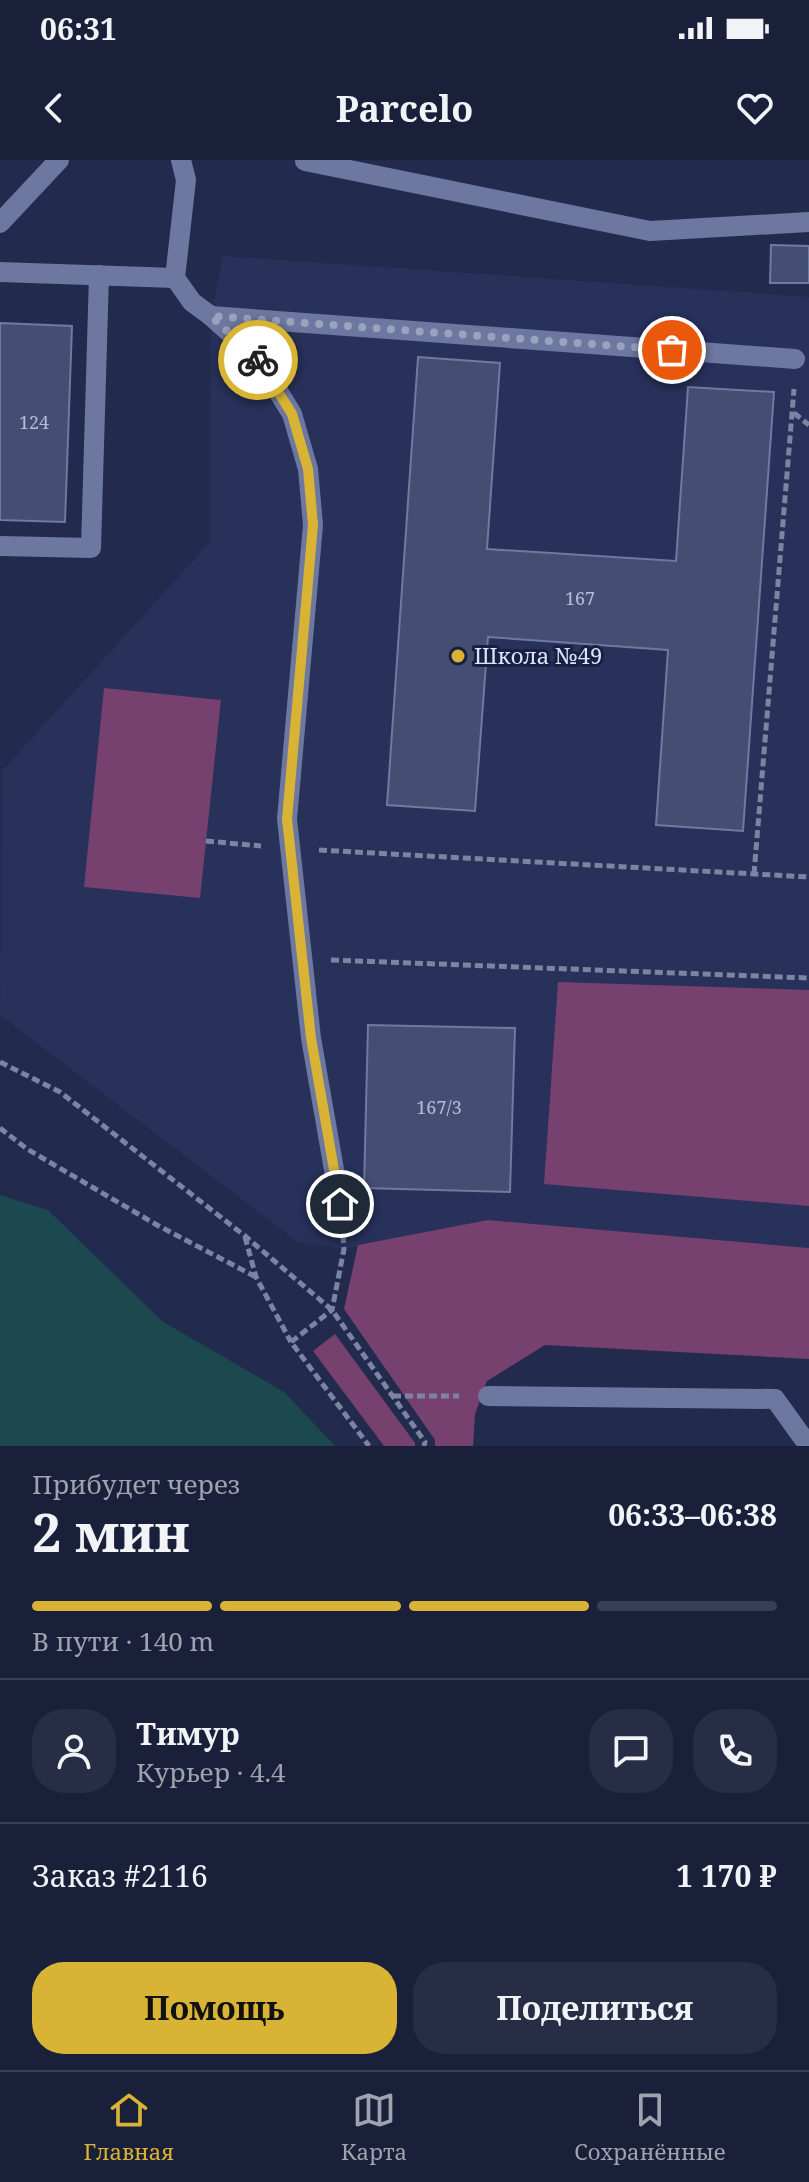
<!DOCTYPE html>
<html lang="ru">
<meta charset="utf-8">
<style>
body{margin:0;font-family:"Noto Serif",serif;background:#272d45;color:#f1f3f6;height:100vh;display:flex;flex-direction:column;font-size:30px;white-space:nowrap}
*{box-sizing:border-box;margin:0}
p{font-size:26px;color:#9fa3af}
.icon{flex:none;width:44px;height:44px;fill:none;stroke:currentColor;stroke-width:2;stroke-linecap:round;stroke-linejoin:round}
.map{position:relative;height:1286px;overflow:hidden}
.sheet{display:flex;flex-direction:column;background:#1a203a;flex:1}
.sheet>*{flex:none}
.pin{position:absolute;display:grid;place-items:center;width:68px;height:68px;color:#fff;margin:-34px;border:4px solid #fff;border-radius:50%;box-shadow:0 2px 8px #0007}
.courier{position:absolute;display:grid;place-items:center;width:80px;height:80px;margin:-40px;border:6px solid #d9b334;border-radius:50%;background:#fff;color:#222;box-shadow:0 2px 10px #0007}
.summary em{font-style:normal;font-weight:700}
.summary div{display:flex;flex-direction:column-reverse}
.summary{display:flex;align-items:center;justify-content:space-between;height:136px;padding:0 32px}
h1{font-size:52px;font-weight:700;line-height:60px}
.bar{display:grid;grid-template-columns:repeat(4,1fr);gap:12px 8px;align-content:center;height:96px;padding:0 32px}
.bar i{height:10px;border-radius:6px;background:#383e54}
.bar .on{background:#d9b334}
.bar p{grid-column:span 4}
.line{display:flex;align-items:center;gap:20px;padding:0 32px;border-top:2px solid #383e54}
.line div{flex:1}
.round{display:grid;place-items:center;flex:none;width:84px;height:84px;border-radius:32px;background:#272d45}
.button{display:flex;gap:16px;margin-top:auto;padding:16px 32px}
.button a{flex:1;height:92px;border-radius:32px;background:#d9b334;color:#111;font-size:32px;font-weight:700;line-height:92px;text-align:center}
.button a+a{background:#272d45;color:#f1f3f6}
.status{display:flex;justify-content:space-between;align-items:center;height:56px;padding:0 40px;background:#1a203a;direction:ltr}
.status svg{height:22px;fill:currentColor}
header{display:flex;justify-content:space-between;align-items:center;height:104px;padding:0 32px;background:#1a203a;font-size:36px;font-weight:700}
.dock{display:flex;justify-content:space-around;align-items:center;height:112px;border-top:2px solid #383e54;background:#1a203a;font-size:22px;color:#9fa3af}
.dock a{display:grid;justify-items:center;gap:4px}
.dock .on{color:#d9b334}
.map>svg:first-child{display:block}
.built{fill:#27315a}
.green{fill:#76406f}
.water{fill:#1c4850}
.building{fill:#444e73;stroke:#6e7aa2;stroke-width:2}
.lines{fill:none;stroke-linecap:round;stroke-linejoin:round}
.path{stroke:#7c84a1;stroke-width:5;stroke-dasharray:8 4;stroke-linecap:butt}
.lane{stroke:#6d78a0;stroke-width:20}
.done{stroke:#9aa2bd;stroke-width:8;stroke-dasharray:0 14.4}
.route{stroke:#d9b334;stroke-width:10}
.poi-dot{fill:#d9b334;stroke:#192042;stroke-width:3}
.labels{text-anchor:middle;stroke-width:6;stroke-linejoin:round;paint-order:stroke}
.number-label{font-size:18px;fill:#b5bdd8}
.poi-label{font-size:22px;fill:#dbe2f9;stroke:#192042;text-anchor:start}
</style>
<div class="status"><b>06:31</b><svg viewBox="0 0 49 12"><path d="M0 12V9h3v3zM5 12V6h3v6zM10 12V3h3v9zM15 12V0h3v12zM26 1h20v11H26zM47 4h2v5h-2z"/></svg></div>
<header><svg class="icon" aria-label="back" viewBox="0 0 24 24"><path d="M15 5l-7 7 7 7"/></svg>Parcelo<svg class="icon" aria-label="heart" viewBox="0 0 24 24"><path d="M12 20l-8-8c-3-5 5-10 8-4 3-6 11-1 8 4z"/></svg></header>
<div class="map">
<svg width="809" height="1286" viewBox="0 0 809 1286">
<rect width="100%" height="100%" fill="#222b4d"/>
<polygon class="built" points="223,96 809,137 809,1088 488,1060 344,1089 298,1082 0,855 2,611 210,382 211,156"/>
<g class="green">
<polygon points="104,528 221,540 200,738 84,727"/>
<polygon points="558,822 809,830 809,1046 544,1024"/>
<polygon points="488,1060 809,1088 809,1199 545,1185 487,1221 475,1254 473,1286 435,1286 435,1280 344,1149 358,1085"/>
<polygon points="335,1174 415,1283 415,1286 384,1286 313,1191"/>
</g>
<polygon class="water" points="0,1035 48,1050 162,1161 284,1232 335,1286 0,1286"/>
<g class="building">
<polygon points="771,85 809,86 809,123 770,123"/>
<polygon points="0,163 72,166 65,362 0,360"/>
<polygon points="418,197 500,203 487,389 676,401 688,227 774,232 743,671 656,665 668,490 488,477 475,651 387,645"/>
<polygon points="368,865 515,868 510,1032 364,1028"/>
</g>
<g class="lines">
<g class="path">
<polyline points="794,253 809,265"/>
<polyline points="206,681 261,686"/>
<polyline points="319,690 809,717"/>
<polyline points="754,714 794,229"/>
<polyline points="331,800 809,818"/>
<polyline points="0,902 60,932 245,1076 332,1150 425,1282 424,1286"/>
<polyline points="0,968 27,989 157,1065 256,1117"/>
<polyline points="343,1075 344,1089 332,1150 291,1182 369,1286"/>
<polyline points="245,1077 256,1117 291,1182"/>
<polyline points="393,1236 459,1236"/>
</g>
<g class="lane">
<polyline points="181,0 186,20 175,118 192,142 211,156 257,197 292,254 308,309 313,365 287,659 311,878 340,1044"/>
<polyline points="305,1 650,71 809,62"/>
<polyline points="0,63 59,0"/>
<polyline points="0,112 175,118"/>
<polyline points="211,156 795,199"/>
<polyline points="0,386 91,388 99,115"/>
<polyline points="488,1236 775,1239 803,1278 809,1279"/>
</g>
</g>
<g class="lines">
<polyline class="done" points="258,200 211,156 672,190"/>
<polyline class="route" points="258,200 292,254 308,309 313,365 287,659 311,878 340,1044"/>
</g>
<circle class="poi-dot" cx="458" cy="496" r="8"/>
<g class="labels">
<g class="number-label">
<text x="34" y="269">124</text>
<text x="580" y="445">167</text>
<text x="439" y="954">167/3</text>
</g>
<g class="poi-label">
<text x="474" y="504">Школа №49</text>
</g>
</g>
</svg>
<div class="pin" style="left:672px;top:190px;background:#ea580c"><svg class="icon" aria-label="bag" viewBox="0 0 24 24"><path d="M5 8h14l-1 12H6zM9 8a3 3 0 0 1 6 0"/></svg></div>
<div class="pin" style="left:340px;top:1044px;background:#1f2937"><svg class="icon" aria-label="home" viewBox="0 0 24 24"><path d="M3 11l9-7 9 7M6 9v11h12V9"/></svg></div>
<div class="courier" style="left:258px;top:200px"><svg class="icon" aria-label="bike" viewBox="0 0 24 24"><circle cx="6" cy="16" r="4"/><circle cx="18" cy="16" r="4"/><path d="M6 16l4-8h5l3 8M10 8l3 8H6M13 5h3"/></svg></div>
</div>
<section class="sheet">
<div class="summary"><div><h1>2 мин</h1><p>Прибудет через</p></div><em>06:33–06:38</em></div>
<div class="bar"><i class="on"></i><i class="on"></i><i class="on"></i><i></i><p>В пути · 140 m</p></div>
<div class="line" style="height:144px"><a class="round"><svg class="icon" aria-label="person" viewBox="0 0 24 24"><circle cx="12" cy="8" r="4"/><path d="M4 21q1-7 8-7t8 7"/></svg></a><div><b>Тимур</b><p>Курьер · 4.4</p></div><a class="round"><svg class="icon" aria-label="chat" viewBox="0 0 24 24"><path d="M4 5h16v11H9l-5 4z"/></svg></a><a class="round"><svg class="icon" aria-label="phone" viewBox="0 0 24 24"><path d="M5 4h4l2 5-3 2q2 4 5 5l2-3 5 2v4C11 20 4 13 5 4z"/></svg></a></div>
<div class="line" style="height:104px"><div>Заказ #2116</div><b>1 170 ₽</b></div>
<div class="button"><a>Помощь</a><a>Поделиться</a></div>
</section>
<nav class="dock">
<a class="on"><svg class="icon" aria-label="home" viewBox="0 0 24 24"><path d="M3 11l9-7 9 7M6 9v11h12V9"/></svg>Главная</a>
<a><svg class="icon" aria-label="map" viewBox="0 0 24 24"><path d="M3 6l6-2 6 2 6-2v14l-6 2-6-2-6 2zM9 4v14M15 6v14"/></svg>Карта</a>
<a><svg class="icon" aria-label="saved" viewBox="0 0 24 24"><path d="M7 4h10v16l-5-4-5 4z"/></svg>Сохранённые</a>
</nav>
